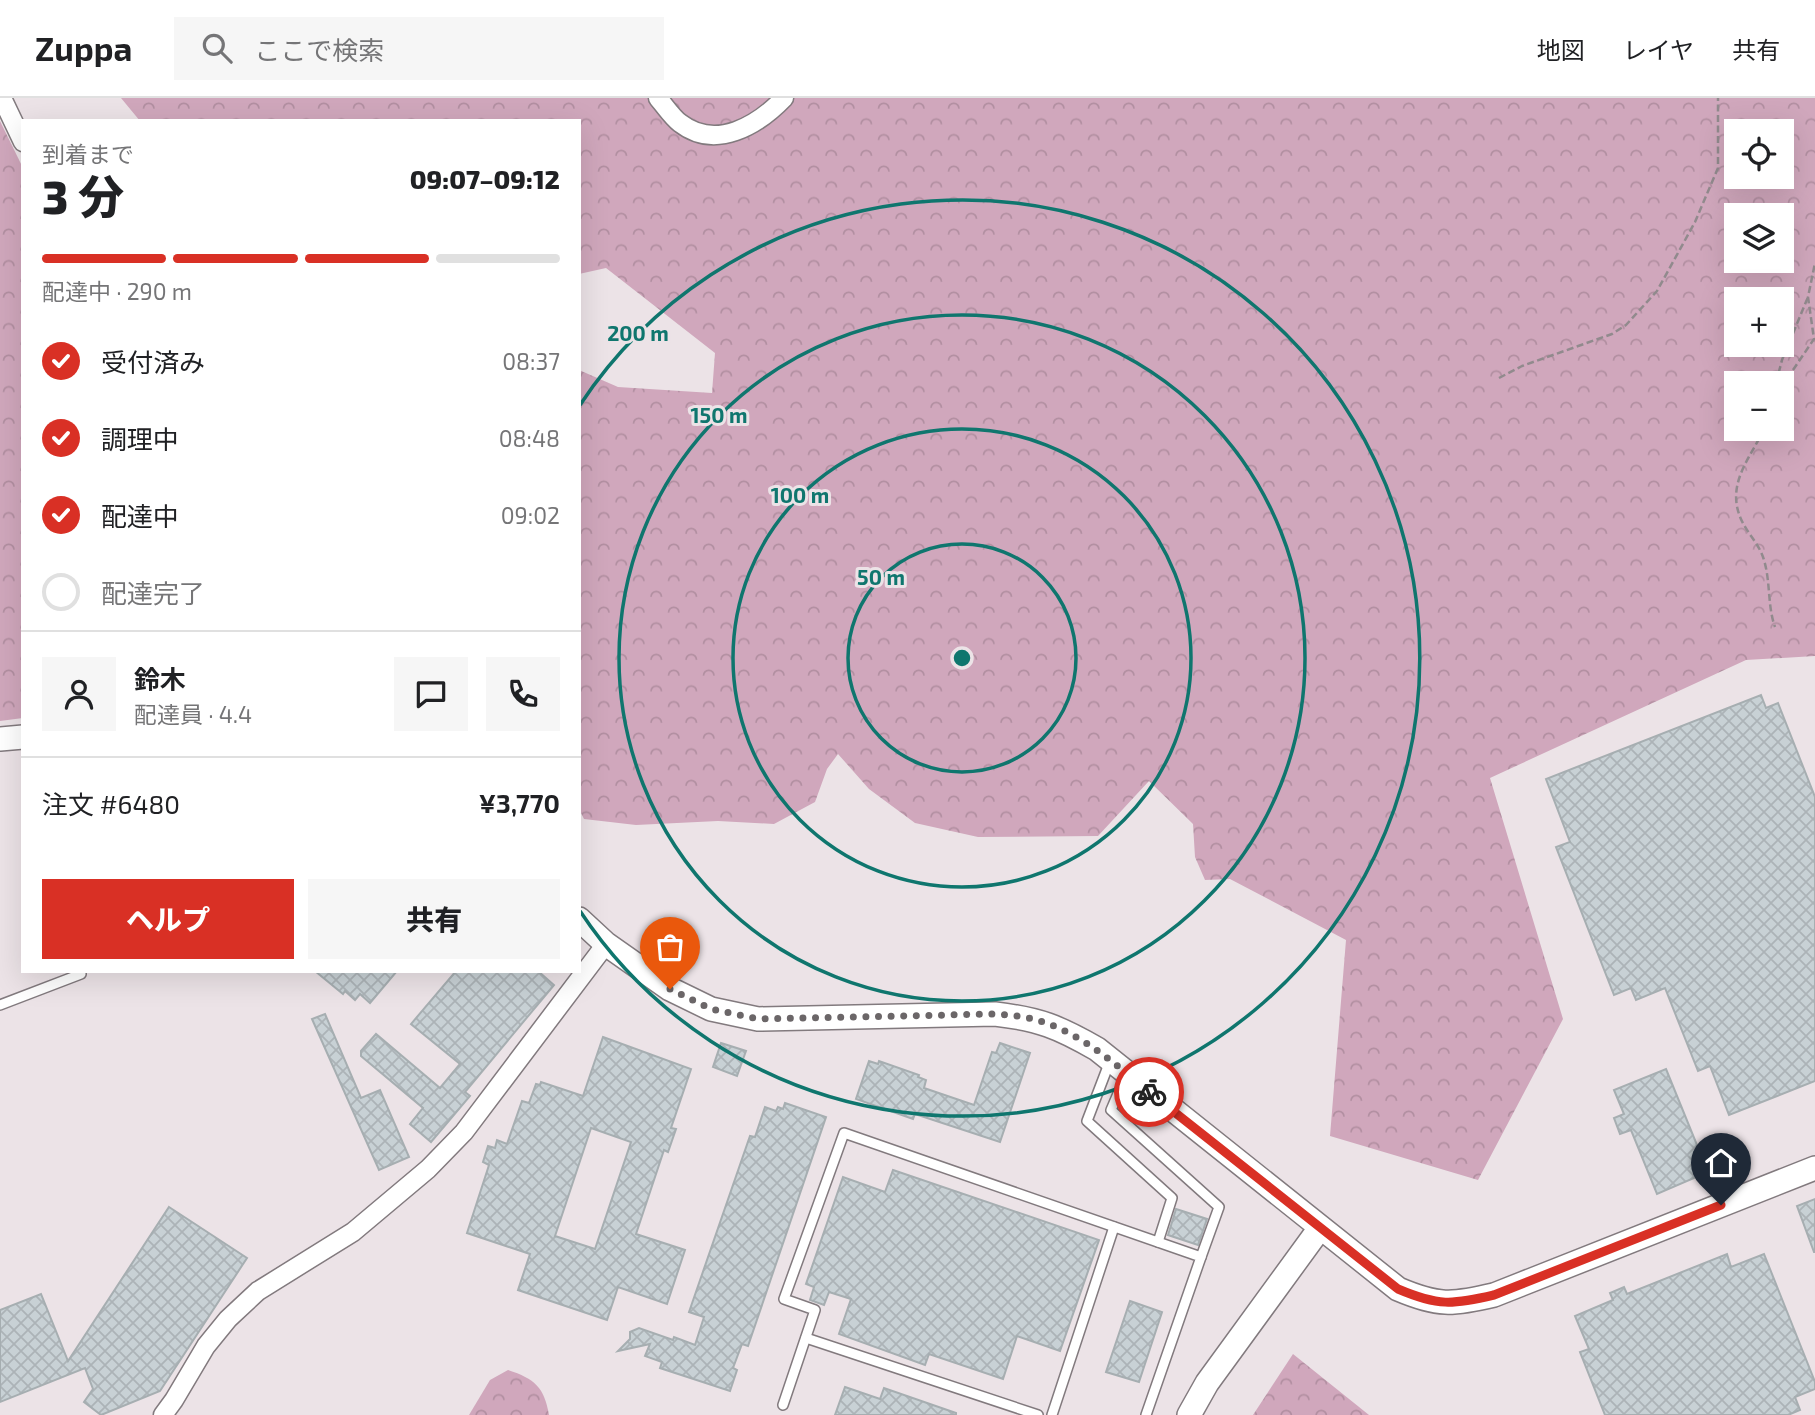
<!DOCTYPE html>
<html lang="ja">
<meta charset="utf-8">
<style>
body{margin:0;font-family:"Exo 2","Noto Sans JP",sans-serif;background:#f6f6f6;color:#202124;height:100vh;display:flex;flex-direction:column;font-size:26px;white-space:nowrap}
*{box-sizing:border-box;margin:0}
p{font-size:23px;color:#757577}
.icon{flex:none;width:38px;height:38px;fill:none;stroke:currentColor;stroke-width:2;stroke-linecap:round;stroke-linejoin:round}
.map{position:relative;flex:1;overflow:hidden}
.sheet{position:absolute;left:21px;top:21px;width:560px;height:854px;display:flex;flex-direction:column;background:#fff;border-radius:0px;box-shadow:0 7px 28px #0002}
.sheet>*{flex:none}
.buttons{position:absolute;left:1724px;top:21px;display:grid;gap:14px}
.buttons a{display:grid;place-items:center;width:70px;height:70px;border-radius:0px;background:#fff;box-shadow:0 7px 28px #0002;font-size:35px}
.pin{position:absolute;display:grid;place-items:center;width:60px;height:60px;color:#fff;margin:-72px -30px;border-radius:50% 50% 50% 0;rotate:-45deg;box-shadow:0 0 7px #0007}
.pin .icon{rotate:45deg}
.courier{position:absolute;display:grid;place-items:center;width:70px;height:70px;margin:-35px;border:5px solid #d93025;border-radius:50%;background:#fff;color:#222;box-shadow:0 2px 9px #0007}
.overview em{font-style:normal;font-weight:800}
.overview div{display:flex;flex-direction:column-reverse}
.overview{display:flex;align-items:center;justify-content:space-between;height:119px;padding:0 21px}
h1{font-size:46px;font-weight:800;line-height:52px}
.bar{display:grid;grid-template-columns:repeat(4,1fr);gap:10px 7px;align-content:center;height:84px;padding:0 21px}
.bar i{height:9px;border-radius:5px;background:#e0e0e0}
.bar .on{background:#d93025}
.bar p{grid-column:span 4}
.line{display:flex;align-items:center;gap:18px;padding:0 21px;border-top:2px solid #e0e0e0}
.line div{flex:1}
.round{display:grid;place-items:center;flex:none;width:74px;height:74px;border-radius:0px;background:#f6f6f6}
ol{padding:0 21px;list-style:none}
li{display:flex;align-items:center;gap:21px;height:77px}
li p{margin-inline-start:auto}
li .icon{padding:7px;border-radius:50%;background:#d93025;color:#fff;stroke-width:4}
li:last-child{color:#757577}
li i{width:38px;height:38px;border:4px solid #e0e0e0;border-radius:50%}
.button{display:flex;gap:14px;margin-top:auto;padding:14px 21px}
.button a{flex:1;height:80px;border-radius:0px;background:#d93025;color:#fff;font-size:28px;font-weight:800;line-height:80px;text-align:center}
.button a+a{background:#f6f6f6;color:#202124}
header{display:flex;align-items:center;gap:42px;box-sizing:border-box;height:98px;padding:0 35px;background:#fff;border-bottom:2px solid #e0e0e0}
header strong{font-size:33px}
nav{display:flex;gap:38px;margin-inline-start:auto;font-size:24px}
.search{width:490px;height:63px;background:#f6f6f6;display:flex;align-items:center;gap:18px;box-sizing:border-box;padding:0 24px;border-radius:0px;color:#757577;font-size:26px}
.map>svg:first-child{display:block}
.forest{fill:url(#forest-crowns);fill-rule:evenodd}
.building{fill:url(#building-cross-hatch);stroke:#a6aeb1;stroke-width:2;fill-rule:evenodd}
.lines{fill:none;stroke-linecap:round;stroke-linejoin:round}
.service-casing{stroke:#827a7e;stroke-width:12}
.minor-casing{stroke:#827a7e;stroke-width:21}
.tertiary-casing{stroke:#827a7e;stroke-width:26}
.path{stroke:#918a8d;stroke-width:2.5;stroke-dasharray:7 3.5;stroke-linecap:butt}
.service{stroke:#fff;stroke-width:9}
.minor{stroke:#fff;stroke-width:18}
.tertiary{stroke:#fff;stroke-width:23}
.done{stroke:#6b6668;stroke-width:7;stroke-dasharray:0 12.6}
.route{stroke:#d93025;stroke-width:9}
.ring{fill:none;stroke:#0f766e;stroke-width:3.5}
.centre{fill:#0f766e;stroke:#ece3e7;stroke-width:3.5}
.ring-label{font-size:21px;text-anchor:middle;font-weight:bold;fill:#0f766e;stroke:#ece3e7;stroke-width:6;stroke-linejoin:round;paint-order:stroke}
</style>
<header>
<strong>Zuppa</strong>
<div class="search"><svg class="icon" aria-label="search" viewBox="0 0 24 24"><circle cx="10" cy="10" r="6"/><path d="M15 15l6 6"/></svg>ここで検索</div>
<nav><a>地図</a><a>レイヤ</a><a>共有</a></nav>
</header>
<div class="map">
<svg width="1815" height="1317" viewBox="0 0 1815 1317">
<defs>
<pattern id="forest-crowns" width="20" height="18" patternUnits="userSpaceOnUse" patternTransform="scale(1.75)"><rect width="20" height="18" fill="#d0a7bc"/><path d="M2 6a3 3 0 1 1 6 0M12 15a3 3 0 1 1 6 0" fill="none" stroke="#b28fa1"/></pattern>
<pattern id="building-cross-hatch" width="8" height="8" patternUnits="userSpaceOnUse" patternTransform="scale(1.75)"><rect width="8" height="8" fill="#c8d1d5"/><path d="M0 0l8 8M0 8l8-8" fill="none" stroke="#acb3b7"/></pattern>
</defs>
<rect width="100%" height="100%" fill="#ece3e7"/>
<g class="forest">
<path d="M121,0h1694v558l-69,4 -256,118 73,241 -85,161 -148,-44 16,-196 -116,-61 -25,1 -10,-23 -2,-33 -44,-43 -51,55 -120,1 -63,-14 -46,-34 -31,-35 -11,15 -12,33 -41,22 -56,-3 -82,4 -52,-6 -5,-10v-439l39,17 94,6 3,-40 -109,-85 -27,6v-153h-439zM1736,33h46v46h-46zM1736,117h46v46h-46zM1736,201h46v46h-46zM1736,285h46v46h-46z"/>
<polygon points="0,23 23,70 23,620 0,623"/>
<polygon points="1293,1256 1369,1317 1253,1317"/>
<path d="M508,1272c27,9 36,17 41,45h-80l21,-35z"/>
</g>
<g class="building">
<polygon points="1761,597 1766,610 1778,605 1815,699 1815,983 1729,1017 1710,968 1698,973 1665,890 1636,902 1631,890 1614,897 1556,749 1570,744 1546,681"/>
<polygon points="315,873 397,873 370,905 360,896 355,902 345,893 343,896"/>
<polygon points="456,873 538,873 554,887 465,994 470,998 431,1044 410,1026 423,1010 361,958 361,953 376,936 440,990 460,966 411,926"/>
<polygon points="325,916 361,1000 380,992 409,1059 379,1072 312,921"/>
<path d="M603,939l88,32 -20,59 5,1 -8,23 -4,-2 -28,84 49,16 -18,54 -49,-17 -11,33 -89,-30 12,-36 -63,-21 22,-68 -6,-3 5,-16 7,2 2,-8 10,4 15,-43 7,2 7,-19 4,1 1,-3 42,14zM591,1030l40,14 -36,107 -40,-13z"/>
<polygon points="721,945 746,953 737,978 713,969"/>
<polygon points="1000,945 1030,955 1000,1044 915,1016 913,1021 856,1001 869,963 878,966 879,963 919,977 918,979 926,982 924,990 974,1007 992,954 996,955"/>
<polygon points="1666,971 1708,1074 1657,1096 1631,1032 1620,1036 1614,1020 1624,1016 1614,992"/>
<polygon points="785,1005 826,1019 748,1248 742,1246 733,1270 737,1272 730,1293 660,1270 662,1264 645,1258 650,1246 618,1253 630,1241 630,1234 639,1230 673,1242 674,1239 695,1247 704,1219 689,1214 750,1038 755,1039 765,1009 776,1013 778,1009 783,1011"/>
<polygon points="893,1072 1099,1142 1060,1253 1017,1238 1003,1281 929,1256 925,1267 839,1236 851,1201 829,1194 824,1207 810,1202 814,1189 806,1186 843,1079 885,1094"/>
<polygon points="1815,1101 1815,1154 1814,1154 1797,1108"/>
<polygon points="169,1109 247,1160 160,1293 101,1317 84,1304 93,1291 85,1270 0,1304 0,1212 41,1196 68,1263"/>
<polygon points="1176,1111 1207,1121 1198,1147 1168,1137"/>
<polygon points="1727,1156 1731,1169 1764,1156 1815,1284 1815,1291 1795,1299 1800,1312 1788,1317 1605,1317 1580,1254 1589,1251 1575,1218 1613,1202 1610,1195 1624,1189 1627,1196"/>
<polygon points="1130,1203 1162,1214 1139,1284 1106,1274"/>
<polygon points="845,1289 880,1301 884,1290 956,1315 956,1317 835,1317"/>
</g>
<g class="lines">
<g class="service-casing">
<g id="service">
<polyline points="0,907 81,876"/>
<polyline points="1110,963 1087,1023 1172,1100 1158,1144"/>
<polyline points="1126,977 1111,1012 1219,1109 1201,1159"/>
<polyline points="806,1240 1038,1317"/>
<polyline points="783,1307 815,1212 784,1201 844,1035 1201,1159 1146,1317"/>
<polyline points="1052,1317 1114,1129"/>
</g>
</g>
<g class="minor-casing">
<g id="minor">
<polyline points="2,0 23,44"/>
<path d="M658,0c7,8 14,19 22,25 36,28 78,2 104,-25"/>
<polyline points="163,1317 174,1302 206,1248 228,1221 258,1193 353,1134 428,1071 464,1034 606,846"/>
</g>
</g>
<g class="tertiary-casing">
<g id="tertiary">
<polyline points="0,641 23,639"/>
<path d="M579,821l27,25 64,45 41,20 47,10 237,-5c44,5 64,13 102,35l301,240c40,17 54,16 96,6l321,-127"/>
<polyline points="1189,1317 1207,1285 1320,1130"/>
</g>
</g>
<g class="path">
<polyline points="1793,272 1814,241 1808,199 1815,165"/>
<polyline points="1499,280 1522,268 1612,236 1626,227 1657,193 1695,124 1718,70 1718,0"/>
<polyline points="1776,285 1782,262 1808,199"/>
<path d="M1764,331c-13,28 -36,52 -25,85 5,16 19,28 24,43 8,23 4,48 12,70"/>
</g>
<use href="#service" class="service"/>
<use href="#minor" class="minor"/>
<use href="#tertiary" class="tertiary"/>
</g>
<g class="lines">
<path class="done" d="M670,891l41,20 47,10 237,-5c13,1 26,2 38,5 46,12 81,44 116,73"/>
<path class="route" d="M1149,994l249,197c40,17 54,16 96,6l227,-90"/>
</g>
<g class="ring">
<circle cx="962" cy="560" r="114"/>
<circle cx="962" cy="560" r="229"/>
<circle cx="962" cy="560" r="343"/>
<path d="M580 307A458 458 0 1 1 580 813"/>
</g>
<circle cx="962" cy="560" r="10" class="centre"/>
<g class="ring-label">
<text x="638" y="243">200 m</text>
<text x="719" y="325">150 m</text>
<text x="800" y="405">100 m</text>
<text x="881" y="487">50 m</text>
</g>
</svg>
<div class="buttons">
<a><svg class="icon" aria-label="locate" viewBox="0 0 24 24"><circle cx="12" cy="12" r="6"/><path d="M12 2v4M12 18v4M2 12h4M18 12h4"/></svg></a>
<a><svg class="icon" aria-label="layers" viewBox="0 0 24 24"><path d="M12 4l9 5-9 5-9-5zM3 14l9 5 9-5"/></svg></a>
<a>+</a>
<a>−</a>
</div>
<div class="pin" style="left:670px;top:891px;background:#ea580c"><svg class="icon" aria-label="bag" viewBox="0 0 24 24"><path d="M5 8h14l-1 12H6zM9 8a3 3 0 0 1 6 0"/></svg></div>
<div class="pin" style="left:1721px;top:1107px;background:#1f2937"><svg class="icon" aria-label="home" viewBox="0 0 24 24"><path d="M3 11l9-7 9 7M6 9v11h12V9"/></svg></div>
<div class="courier" style="left:1149px;top:994px"><svg class="icon" aria-label="bike" viewBox="0 0 24 24"><circle cx="6" cy="16" r="4"/><circle cx="18" cy="16" r="4"/><path d="M6 16l4-8h5l3 8M10 8l3 8H6M13 5h3"/></svg></div>
<section class="sheet">
<div class="overview"><div><h1>3 分</h1><p>到着まで</p></div><em>09:07–09:12</em></div>
<div class="bar"><i class="on"></i><i class="on"></i><i class="on"></i><i></i><p>配達中 · 290 m</p></div>
<ol>
<li><svg class="icon" aria-label="check" viewBox="0 0 24 24"><path d="M5 12l5 5 9-10"/></svg>受付済み<p>08:37</p></li>
<li><svg class="icon" aria-label="check" viewBox="0 0 24 24"><path d="M5 12l5 5 9-10"/></svg>調理中<p>08:48</p></li>
<li><svg class="icon" aria-label="check" viewBox="0 0 24 24"><path d="M5 12l5 5 9-10"/></svg>配達中<p>09:02</p></li>
<li><i></i>配達完了</li>
</ol>
<div class="line" style="height:126px"><a class="round"><svg class="icon" aria-label="person" viewBox="0 0 24 24"><circle cx="12" cy="8" r="4"/><path d="M4 21q1-7 8-7t8 7"/></svg></a><div><b>鈴木</b><p>配達員 · 4.4</p></div><a class="round"><svg class="icon" aria-label="chat" viewBox="0 0 24 24"><path d="M4 5h16v11H9l-5 4z"/></svg></a><a class="round"><svg class="icon" aria-label="phone" viewBox="0 0 24 24"><path d="M5 4h4l2 5-3 2q2 4 5 5l2-3 5 2v4C11 20 4 13 5 4z"/></svg></a></div>
<div class="line" style="height:91px"><div>注文 #6480</div><b>¥3,770</b></div>
<div class="button"><a>ヘルプ</a><a>共有</a></div>
</section>
</div>
